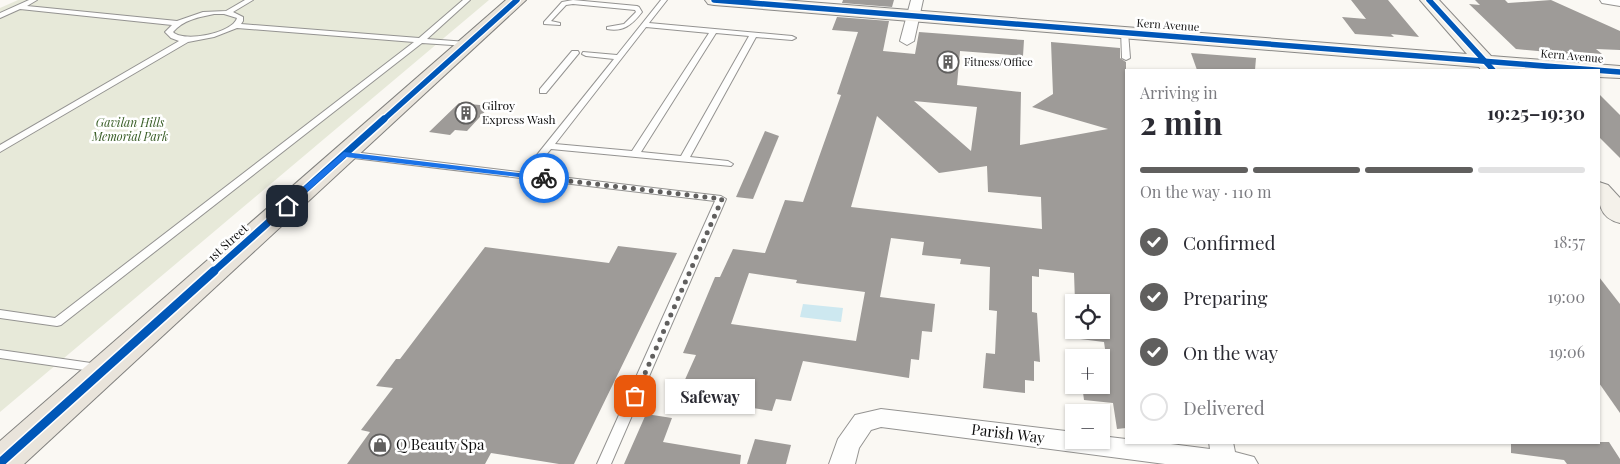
<!DOCTYPE html>
<meta charset="utf-8">
<style>
body{margin:0;font-family:"Playfair Display",serif;background:#f2f2f3;color:#2b2b33;height:100vh;display:flex;flex-direction:column;font-size:19px;white-space:nowrap}
*{box-sizing:border-box;margin:0}
p{font-size:16px;color:#7c7c81}
.icon{flex:none;width:28px;height:28px;fill:none;stroke:currentColor;stroke-width:2;stroke-linecap:round;stroke-linejoin:round}
.map{position:relative;flex:1;overflow:hidden}
.details{position:absolute;left:1125px;top:69px;width:475px;height:375px;display:flex;flex-direction:column;background:#fff;border-radius:0px;box-shadow:0 1px 4px #0004}
.details>*{flex:none}
.controls{position:absolute;left:1065px;top:294px;display:grid;gap:10px}
.controls a{display:grid;place-items:center;width:45px;height:45px;border-radius:0px;background:#fff;box-shadow:0 1px 4px #0004;font-size:25px}
.pin{position:absolute;display:grid;place-items:center;width:42px;height:42px;color:#fff;margin:-21px;border-radius:10px;box-shadow:0 2px 8px #0006}
.courier{position:absolute;display:grid;place-items:center;width:50px;height:50px;margin:-25px;border:4px solid #1a73e8;border-radius:50%;background:#fff;color:#222;box-shadow:0 1px 6px #0007}
.bubble{position:absolute;height:35px;border-radius:0px;background:#fff;box-shadow:0 1px 4px #0004;font-size:16px;font-weight:700;line-height:35px;text-align:center}
.summary em{font-style:normal;font-weight:700}
.summary div{display:flex;flex-direction:column-reverse}
.summary{display:flex;align-items:center;justify-content:space-between;height:85px;padding:0 15px}
h1{font-size:32px;font-weight:700;line-height:38px}
.bar{display:grid;grid-template-columns:repeat(4,1fr);gap:8px 5px;align-content:center;height:60px;padding:0 15px}
.bar i{height:6px;border-radius:4px;background:#e1e1e2}
.bar .selected{background:#605f5e}
.bar p{grid-column:span 4}
ol{padding:0 15px;list-style:none}
li{display:flex;align-items:center;gap:15px;height:55px}
li p{margin-inline-start:auto}
li .icon{padding:5px;border-radius:50%;background:#605f5e;color:#fff;stroke-width:4}
li:last-child{color:#7c7c81}
li i{width:28px;height:28px;border:2px solid #e1e1e2;border-radius:50%}
.map>svg:first-child{display:block}
.cemetery{fill:#e7e9d9}
.water{fill:#cde8f0}
.building{fill:#9e9b98;fill-rule:evenodd}
.lines{fill:none;stroke-linecap:round;stroke-linejoin:round}
.lane-casing{stroke:#949391;stroke-width:2}
.street-casing{stroke:#949391;stroke-width:2}
.secondary-casing{stroke:#8a8987;stroke-width:2}
.primary-casing{stroke:#81807e;stroke-width:2}
.lane{fill:#fefefd;fill-rule:evenodd}
.street{fill:#fefefd;fill-rule:evenodd}
.secondary{fill:#f4f1ea;fill-rule:evenodd}
.primary{fill:#e9e4db;fill-rule:evenodd}
.cycleway-far2-casing{stroke:#fff;stroke-width:8}
.cycleway-far1-casing{stroke:#fff;stroke-width:10}
.cycleway-casing{stroke:#fff;stroke-width:12}
.cycleway-far2{stroke:#0057b8;stroke-width:5.5}
.cycleway-far1{stroke:#0057b8;stroke-width:7}
.cycleway{stroke:#0057b8;stroke-width:9}
.route{fill:#1a73e8}
.done{stroke:#605f5e;stroke-width:5;stroke-dasharray:0 9}
.labels{text-anchor:middle;stroke-width:5;stroke-linejoin:round;paint-order:stroke}
.far-street-label{font-size:11px;fill:#0d0d0d;stroke:#fff}
.far-poi-label{font-size:11px;fill:#0d0d0d;stroke:#fff;text-anchor:start}
.poi-label{font-size:12px;fill:#0d0d0d;stroke:#fff;text-anchor:start}
.park-label{font-size:12px;font-style:italic;fill:#385d26;stroke:#fff}
.street-label{font-size:12px;fill:#0d0d0d;stroke:#fff}
.near-street-label{font-size:15px;fill:#0d0d0d;stroke:#fff}
.near-poi-label{font-size:15px;fill:#0d0d0d;stroke:#fff;text-anchor:start}
</style>
<div class="map">
<svg width="1620" height="464" viewBox="0 0 1620 464">
<rect width="100%" height="100%" fill="#faf8f3"/>
<polygon class="cemetery" points="18,0 489,0 0,412 0,8"/>
<polygon class="water" points="803,304 843,308 841,322 800,317"/>
<g class="building">
<polygon points="843,0 894,0 892,7 842,3"/>
<polygon points="1351,0 1388,0 1419,37 1391,34 1394,37 1355,34 1342,17 1366,19"/>
<polygon points="1475,0 1505,0 1508,3 1551,0 1620,31 1620,50 1596,49 1602,54 1567,51 1570,54 1516,49 1469,4 1480,5"/>
<path d="M837,17l52,4 -6,30 32,3 4,-22 105,8 -1,16 -63,-5 -3,34 64,7 -1,53 88,-16 -76,-22 21,-13 -2,-52 69,6v10l6,4v366l-9,1 -4,-26 -29,-3 -2,-15 28,-2 -6,-41 -24,-3 -1,-9h22v-28h-26l-1,-29 -35,-4v8l-7,-1v36l5,1 3,49 -6,-1v20l-9,-1v13l-42,-5 3,-35 9,1 2,-43 -8,-1 1,-43 -30,-3 1,-5 -39,-4 2,-13 -33,-4 -11,59 55,7 -3,28 -10,-1 -3,29 -8,-1 -2,19 -106,-17 -12,40 -15,-2 -4,12 -57,-9 4,-12 -36,-6 13,-29 -13,-2 32,-76h5l13,-28 32,4 20,-53 18,2 38,-107 -4,-1 21,-62 -26,-2zM914,101l63,6 -6,44zM877,116l62,57 48,-7 1,26 53,5 1,32 -191,-22zM749,273l48,7 -1,3 69,9 -9,49 -125,-17z"/>
<polygon points="1191,53 1256,58 1255,70 1197,70"/>
<polygon points="1599,94 1620,115 1620,158 1599,137"/>
<polygon points="459,103 490,106 467,131 455,130 450,135 429,132"/>
<polygon points="765,131 779,136 753,199 736,197"/>
<polygon points="618,246 677,253 574,464 559,464 491,453 485,464 347,464 370,432 361,430 393,388 376,386 396,359 400,359 485,247 609,263"/>
<polygon points="1599,277 1620,304 1620,413 1599,383"/>
<polygon points="646,414 672,418 663,442 741,455 740,464 624,464"/>
<polygon points="755,439 791,445 786,464 747,464"/>
<polygon points="1511,442 1609,442 1620,459 1620,464 1567,464 1564,460 1511,453"/>
</g>
<g class="lines">
<g class="lane-casing">
<g id="lane">
<path d="M29,0h8l-10,6 150,15 26,-9 23,-1 19,-11h8l-20,12 10,5v4l-2,3 178,14 44,-38h7l-43,39 40,3 4,2 -4,2 -45,-3 -361,282 -4,1 -57,-8v-8l55,8 359,-276 -177,-14 -23,9 -26,5 -188,110v-7l179,-104 -8,-3 -6,-6 7,-7 -152,-16 -20,9v-5zM214,14h10l13,4c-4,15 -53,25 -64,14 10,-12 26,-15 41,-18z"/>
<path d="M573,0l64,6 2,1 3,5c-10,13 -19,20 -35,17v-2l17,-3 12,-12 -1,-2 -62,-6 -7,1 -15,16 9,2v2l-16,-1v-2l18,-20z"/>
<path d="M661,0h6l-18,23 143,13 4,2 -4,2 -36,-3 -66,120 38,4 5,3 -2,2 -180,-17 -12,14 -4,11 186,22 5,3 -115,265h-14l118,-263 -370,-44 -4,-3 4,-3 182,22 5,-12 82,-102 -28,-3 -4,-2 1,-2 34,3zM646,27l63,6 -77,118 -77,-7zM716,33l33,3 -68,120 -40,-4z"/>
<polygon points="1121,30 1128,32 1130,58 1126,60 1122,58"/>
<polygon points="572,51 578,51 579,53 546,93 540,93 540,89"/>
<polygon points="0,350 98,364 102,365 104,368 102,371 98,372 0,358"/>
</g>
</g>
<g class="street-casing">
<g id="street">
<polygon points="911,0 923,0 914,41 907,45 900,41"/>
<polygon points="1600,0 1620,0 1620,6 1602,3"/>
<polygon points="881,409 1074,432 1074,440 1101,440 1101,436 1126,439 1126,442 1155,442 1210,449 1209,442 1233,442 1235,452 1254,457 1258,464 1165,464 881,427 871,430 859,448 855,464 829,464 838,439 855,415"/>
</g>
</g>
<g class="secondary-casing">
<g id="secondary">
<polygon points="705,0 783,0 1467,54 1420,0 1439,0 1491,56 1620,66 1620,78 1599,77 1599,70 1481,70 1479,67 714,5 708,4"/>
<path d="M1599,182l9,3 12,13v25c-22,-5 -22,-22 -21,-41z"/>
</g>
</g>
<g class="primary-casing">
<polygon id="primary" points="506,0 526,0 24,464 0,464 0,441"/>
</g>
<use href="#lane" class="lane"/>
<use href="#street" class="street"/>
<use href="#secondary" class="secondary"/>
<use href="#primary" class="primary"/>
<g class="cycleway-far2-casing">
<g id="cycleway-far2">
<polyline points="714,0 1620,72"/>
<polyline points="1429,0 1493,70"/>
<polyline points="382,121 517,0"/>
</g>
</g>
<g class="cycleway-far1-casing">
<polyline id="cycleway-far1" points="213,272 384,119"/>
</g>
<g class="cycleway-casing">
<polyline id="cycleway" points="0,463 214,271"/>
</g>
<use href="#cycleway-far2" class="cycleway-far2"/>
<use href="#cycleway-far1" class="cycleway-far1"/>
<use href="#cycleway" class="cycleway"/>
</g>
<polygon class="route" points="344,152 544,176 548,178 544,180 346,157 290,207 284,207 284,204"/>
<g class="lines">
<polyline class="done" points="544,178 722,199 635,396"/>
</g>
<defs>
<g id="building-ring" transform="scale(1.125)"><circle r="9.5" fill="#fff" stroke="#605f5e" stroke-width="1.5"/><path d="M-4-6H4V6H1V3H-1V6H-4ZM-2.5-4.3h1.7v1.8h-1.7ZM.8-4.3h1.7v1.8H.8ZM-2.5-1h1.7V.8h-1.7ZM.8-1h1.7V.8H.8Z" fill="#605f5e"/></g>
<g id="shop-ring" transform="scale(1.125)"><circle r="9.5" fill="#fff" stroke="#605f5e" stroke-width="1.5"/><path d="M-5-2.5h2.3a2.7 3.5 0 0 1 5.4 0H5L5.5 6h-11ZM-1.5-2.5h3a1.5 2.3 0 0 0-3 0Z" fill="#605f5e"/></g>
</defs>
<g fill-rule="evenodd">
<use href="#building-ring" x="948" y="62"/>
<use href="#building-ring" x="466" y="113"/>
<use href="#shop-ring" x="380" y="445"/>
</g>
<g class="labels">
<g class="far-street-label">
<text transform="translate(1168 25) rotate(4)" y="4">Kern Avenue</text>
<text transform="translate(1572 56) rotate(5)" y="4">Kern Avenue</text>
</g>
<g class="far-poi-label">
<text x="964" y="66">Fitness/Office</text>
</g>
<g class="poi-label">
<text x="482" y="110">Gilroy<tspan x="482" dy="14">Express Wash</tspan></text>
</g>
<g class="park-label">
<text x="130" y="127">Gavilan Hills<tspan x="130" dy="14">Memorial Park</tspan></text>
</g>
<g class="street-label">
<text transform="translate(228 243) rotate(-42)" y="4">1st Street</text>
</g>
<g class="near-street-label">
<text transform="translate(1008 434) rotate(7)" y="5">Parish Way</text>
</g>
<g class="near-poi-label">
<text x="396" y="450">Q Beauty Spa</text>
</g>
</g>
</svg>
<div class="controls">
<a><svg class="icon" aria-label="locate" viewBox="0 0 24 24"><circle cx="12" cy="12" r="6"/><path d="M12 2v4M12 18v4M2 12h4M18 12h4"/></svg></a>
<a>+</a>
<a>−</a>
</div>
<div class="pin" style="left:635px;top:396px;background:#ea580c"><svg class="icon" aria-label="bag" viewBox="0 0 24 24"><path d="M5 8h14l-1 12H6zM9 8a3 3 0 0 1 6 0"/></svg></div>
<div class="pin" style="left:287px;top:206px;background:#1f2937"><svg class="icon" aria-label="home" viewBox="0 0 24 24"><path d="M3 11l9-7 9 7M6 9v11h12V9"/></svg></div>
<div class="courier" style="left:544px;top:178px"><svg class="icon" aria-label="bike" viewBox="0 0 24 24"><circle cx="6" cy="16" r="4"/><circle cx="18" cy="16" r="4"/><path d="M6 16l4-8h5l3 8M10 8l3 8H6M13 5h3"/></svg></div>
<div class="bubble" style="left:665px;top:379px;width:90px">Safeway</div>
<section class="details">
<div class="summary"><div><h1>2 min</h1><p>Arriving in</p></div><em>19:25–19:30</em></div>
<div class="bar"><i class="selected"></i><i class="selected"></i><i class="selected"></i><i></i><p>On the way · 110 m</p></div>
<ol>
<li><svg class="icon" aria-label="check" viewBox="0 0 24 24"><path d="M5 12l5 5 9-10"/></svg>Confirmed<p>18:57</p></li>
<li><svg class="icon" aria-label="check" viewBox="0 0 24 24"><path d="M5 12l5 5 9-10"/></svg>Preparing<p>19:00</p></li>
<li><svg class="icon" aria-label="check" viewBox="0 0 24 24"><path d="M5 12l5 5 9-10"/></svg>On the way<p>19:06</p></li>
<li><i></i>Delivered</li>
</ol>
</section>
</div>
